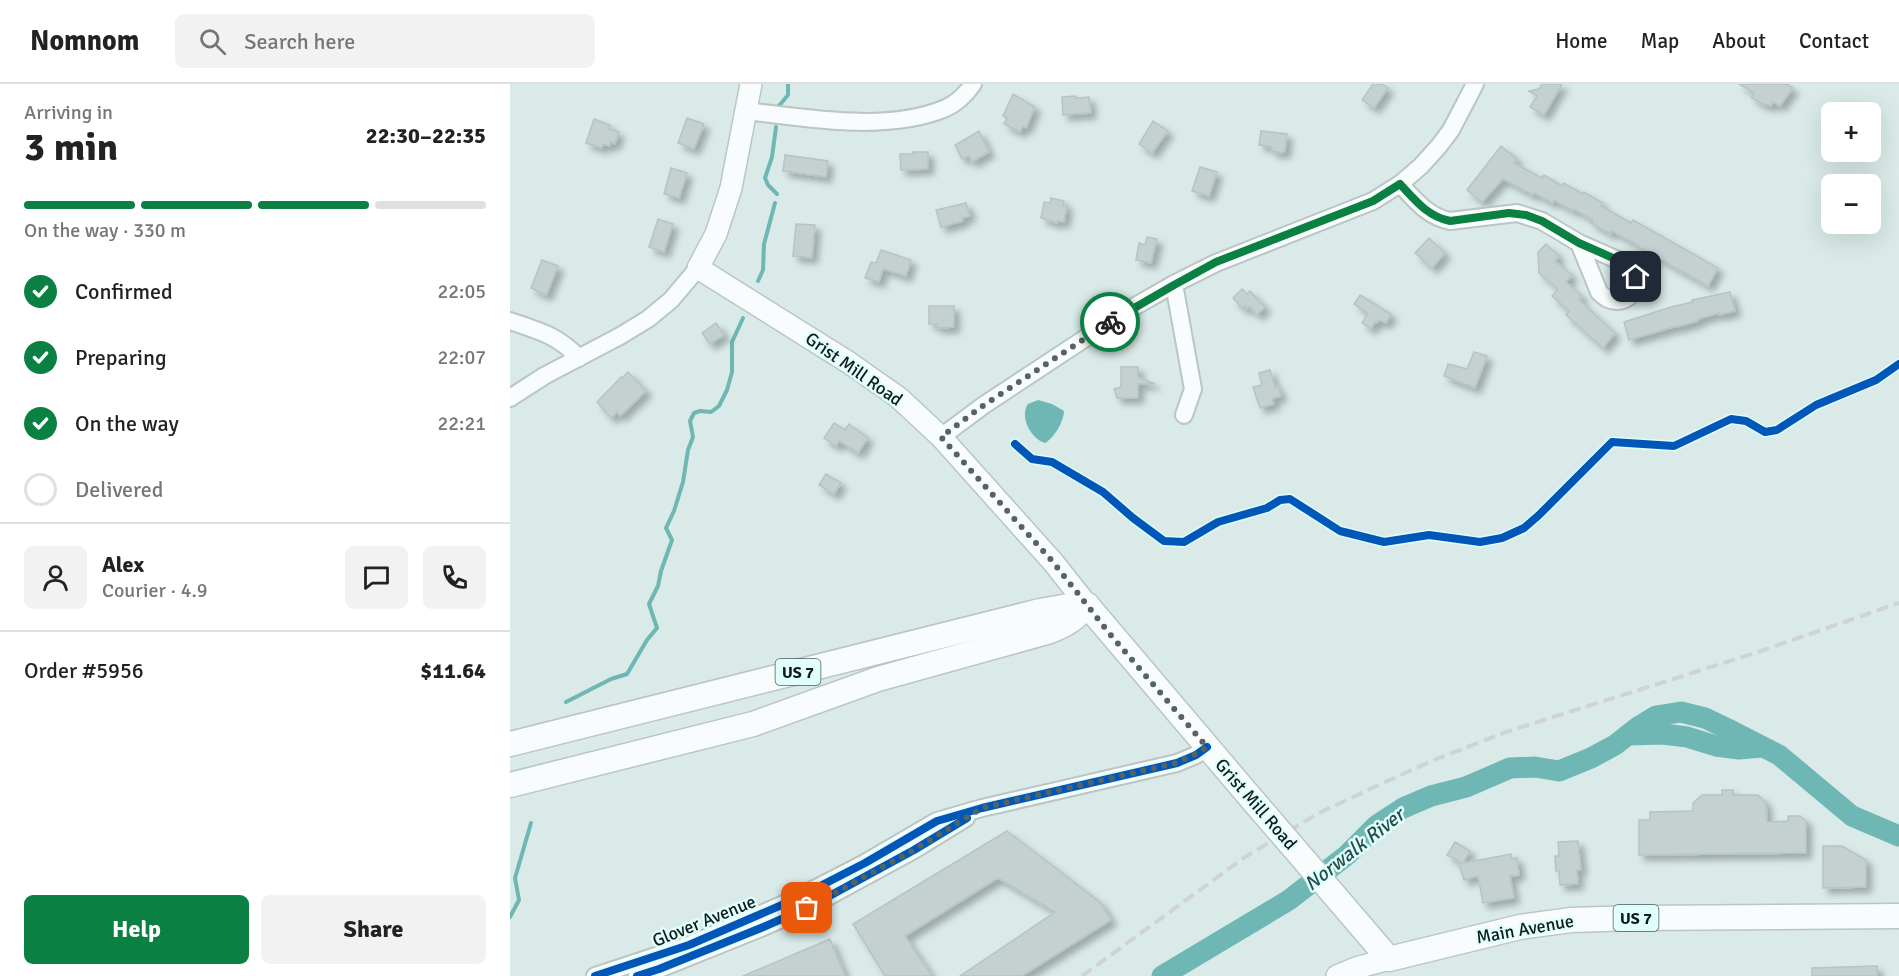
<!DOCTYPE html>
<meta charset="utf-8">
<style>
body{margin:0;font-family:Signika,sans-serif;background:#f2f2f2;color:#222;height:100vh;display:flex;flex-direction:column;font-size:22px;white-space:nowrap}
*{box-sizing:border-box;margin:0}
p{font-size:20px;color:#767676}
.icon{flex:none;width:33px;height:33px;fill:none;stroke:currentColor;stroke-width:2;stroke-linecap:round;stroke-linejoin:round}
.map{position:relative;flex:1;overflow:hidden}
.details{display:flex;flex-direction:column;background:#fff;width:510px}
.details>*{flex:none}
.tools{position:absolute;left:1311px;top:18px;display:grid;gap:12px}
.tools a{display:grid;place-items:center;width:60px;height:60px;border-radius:9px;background:#fff;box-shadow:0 6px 24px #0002;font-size:30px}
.pin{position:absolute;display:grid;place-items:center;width:51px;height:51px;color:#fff;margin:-26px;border-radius:12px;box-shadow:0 3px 9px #0006}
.courier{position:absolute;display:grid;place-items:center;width:60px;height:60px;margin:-30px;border:4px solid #0b8043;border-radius:50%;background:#fff;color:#222;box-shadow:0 2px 8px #0007}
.overview em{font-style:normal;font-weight:700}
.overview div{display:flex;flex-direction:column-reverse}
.overview{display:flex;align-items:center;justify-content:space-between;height:102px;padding:0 24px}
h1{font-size:39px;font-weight:700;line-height:45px}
.bar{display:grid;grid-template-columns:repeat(4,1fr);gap:9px 6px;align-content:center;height:72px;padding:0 24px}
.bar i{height:8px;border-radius:4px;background:#e0e0e0}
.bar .selected{background:#0b8043}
.bar p{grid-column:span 4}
.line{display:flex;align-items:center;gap:15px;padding:0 24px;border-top:2px solid #e0e0e0}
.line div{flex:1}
.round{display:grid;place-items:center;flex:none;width:63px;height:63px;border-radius:9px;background:#f2f2f2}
ol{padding:0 24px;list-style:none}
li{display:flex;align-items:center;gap:18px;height:66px}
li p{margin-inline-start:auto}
li .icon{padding:6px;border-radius:50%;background:#0b8043;color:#fff;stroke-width:4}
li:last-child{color:#767676}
li i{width:33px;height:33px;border:3px solid #e0e0e0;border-radius:50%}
.action{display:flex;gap:12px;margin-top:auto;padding:12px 24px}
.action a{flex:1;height:69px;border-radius:9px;background:#0b8043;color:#fff;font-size:24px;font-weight:700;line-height:69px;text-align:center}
.action a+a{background:#f2f2f2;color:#222}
header{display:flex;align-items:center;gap:36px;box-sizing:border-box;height:84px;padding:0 30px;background:#fff;border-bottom:2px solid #e0e0e0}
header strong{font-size:28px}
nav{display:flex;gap:33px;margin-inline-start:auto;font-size:21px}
.search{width:420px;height:54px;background:#f2f2f2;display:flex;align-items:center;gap:15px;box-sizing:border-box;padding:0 21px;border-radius:9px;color:#767676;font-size:22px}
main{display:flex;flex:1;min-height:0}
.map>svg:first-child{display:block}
.water{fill:#6fb7b4}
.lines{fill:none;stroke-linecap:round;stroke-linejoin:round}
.stream{stroke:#6fb7b4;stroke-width:4}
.river{stroke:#6fb7b4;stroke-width:21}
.building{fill:#c4d1d0;stroke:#b6c4c2;stroke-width:1.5;filter:url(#shadow)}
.minor-casing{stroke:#b9c6c4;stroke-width:20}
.major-casing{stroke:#b9c6c4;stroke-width:24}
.highway-casing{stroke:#b9c6c4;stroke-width:27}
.minor{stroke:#f9fcfc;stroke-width:16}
.major{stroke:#f9fcfc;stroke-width:21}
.highway{stroke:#f9fcfc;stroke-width:24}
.rail{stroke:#cfd3d3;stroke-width:4;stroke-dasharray:12 6;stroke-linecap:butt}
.highway-bridge-casing{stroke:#b9c6c4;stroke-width:27;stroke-linecap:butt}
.highway-bridge{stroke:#f9fcfc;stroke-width:24}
.cycleway-casing{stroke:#e0fefc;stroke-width:11}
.cycleway{stroke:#0057b8;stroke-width:8}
.done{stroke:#566362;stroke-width:6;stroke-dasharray:0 10.8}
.route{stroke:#0b8043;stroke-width:8}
.labels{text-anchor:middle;stroke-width:5;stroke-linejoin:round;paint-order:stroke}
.shield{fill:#e0fefc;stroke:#4e5e5e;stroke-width:1.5}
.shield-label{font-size:16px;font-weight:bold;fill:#101a1a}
.street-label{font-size:18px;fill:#101a1a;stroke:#e0fefc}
.water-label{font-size:20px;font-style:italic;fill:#244f4d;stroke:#e0fefc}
</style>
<header>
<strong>Nomnom</strong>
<div class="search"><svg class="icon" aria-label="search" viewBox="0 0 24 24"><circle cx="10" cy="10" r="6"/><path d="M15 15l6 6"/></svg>Search here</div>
<nav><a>Home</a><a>Map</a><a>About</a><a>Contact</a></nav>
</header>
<main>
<section class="details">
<div class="overview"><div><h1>3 min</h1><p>Arriving in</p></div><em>22:30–22:35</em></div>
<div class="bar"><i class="selected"></i><i class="selected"></i><i class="selected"></i><i></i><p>On the way · 330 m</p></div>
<ol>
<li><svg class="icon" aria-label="check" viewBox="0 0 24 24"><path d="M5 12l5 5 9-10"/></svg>Confirmed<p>22:05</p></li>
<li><svg class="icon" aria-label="check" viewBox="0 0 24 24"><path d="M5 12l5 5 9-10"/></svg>Preparing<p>22:07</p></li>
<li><svg class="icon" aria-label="check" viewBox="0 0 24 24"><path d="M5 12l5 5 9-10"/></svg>On the way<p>22:21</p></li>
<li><i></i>Delivered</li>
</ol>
<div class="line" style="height:108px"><a class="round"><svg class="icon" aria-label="person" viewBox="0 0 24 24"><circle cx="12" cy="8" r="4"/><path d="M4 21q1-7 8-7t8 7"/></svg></a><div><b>Alex</b><p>Courier · 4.9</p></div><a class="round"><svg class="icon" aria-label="chat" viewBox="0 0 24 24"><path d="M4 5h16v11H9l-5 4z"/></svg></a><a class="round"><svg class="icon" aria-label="phone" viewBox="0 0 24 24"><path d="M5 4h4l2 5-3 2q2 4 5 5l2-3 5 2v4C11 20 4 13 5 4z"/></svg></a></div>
<div class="line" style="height:78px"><div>Order #5956</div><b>$11.64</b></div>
<div class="action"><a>Help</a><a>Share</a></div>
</section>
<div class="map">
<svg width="1389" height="892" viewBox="0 0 1389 892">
<defs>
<filter id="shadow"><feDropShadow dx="5.5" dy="5.5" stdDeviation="3" flood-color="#0004"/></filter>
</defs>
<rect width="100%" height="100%" fill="#d9eae8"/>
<path class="water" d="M528,316l14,4 12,7c0,10 -10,27 -19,32 -14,-4 -26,-26 -17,-39z"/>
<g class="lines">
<g class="stream">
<polyline points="268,23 278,11 278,0"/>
<polyline points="266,43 262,73 255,94 258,101 267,110"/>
<polyline points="248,197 253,186 254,160 265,119"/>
<polyline points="56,618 101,595 117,590 137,556 147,544 139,520 148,502 151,487 162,456 156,444 164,427 173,398 178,366 183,353 180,337 184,329 190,327 201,328 209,322 217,306 222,288 222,258 233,234"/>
<polyline points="0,833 9,816 5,794 21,739"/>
</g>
<g class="river">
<polyline points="1118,651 1153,650 1177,653 1206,662 1229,665 1252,663"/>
<polyline points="652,892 779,816 837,771 867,741 893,724 921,712 956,703 1000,684 1025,683 1049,687 1081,674 1105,661 1128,643 1146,632 1171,628 1195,634 1224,648 1269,671 1342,732 1389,752"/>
</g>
</g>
<g class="building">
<polygon points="863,0 872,0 878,4 864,24 852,16"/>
<polygon points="1032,0 1052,0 1034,31 1020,23 1027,12 1019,7 1029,5"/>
<polygon points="1229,0 1277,0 1283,4 1270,22 1263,18 1261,22 1255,20 1254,21 1241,13 1244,9"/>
<polygon points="503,10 525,23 516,44 513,42 510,48 494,40 497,34 493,32"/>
<polygon points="566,12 567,14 579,13 581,29 553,31 552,13"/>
<polygon points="177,34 194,40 184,65 168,59"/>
<polygon points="84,35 100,41 99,45 109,48 105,60 101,58 100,62 93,60 92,64 76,59"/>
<polygon points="643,37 658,47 642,69 629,60"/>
<polygon points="469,47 479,68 462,78 459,72 452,75 445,61"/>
<polygon points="751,47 777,50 775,67 772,69 761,67 762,63 749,61"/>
<polygon points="991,62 1007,75 1004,79 1032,94 1034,91 1052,102 1054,99 1073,110 1074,108 1093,119 1091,122 1121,139 1123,136 1208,184 1198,202 1127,162 1128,161 1102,147 1101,150 1081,139 1083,136 1064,125 1063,127 1044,116 1043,119 1024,109 1023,111 993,95 972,118 957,106"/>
<polygon points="403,68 418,68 418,85 391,86 390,70 403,70"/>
<polygon points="275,71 318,77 316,93 273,87"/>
<polygon points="690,83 707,88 699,112 682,107"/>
<polygon points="161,84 177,89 169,114 154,110"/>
<polygon points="541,114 554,117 553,122 557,122 554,138 547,137 547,139 531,134 534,118 540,119"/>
<polygon points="456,119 460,132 452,134 453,137 431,143 426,126"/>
<polygon points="148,135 163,140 154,168 139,163"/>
<polygon points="286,140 305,141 302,174 283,172"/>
<polygon points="637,153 647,155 641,179 626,176 629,159 635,161"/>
<polygon points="919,154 935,169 922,184 905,169"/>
<polygon points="1036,160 1049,172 1045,177 1062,191 1056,198 1072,212 1069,216 1105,249 1093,264 1056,231 1059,227 1042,212 1048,205 1029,189 1028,168"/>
<polygon points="371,166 401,176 396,192 373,185 369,198 355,194 361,178 366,179"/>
<polygon points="32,176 48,182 37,210 35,211 21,204"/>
<polygon points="732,205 737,210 740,207 755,223 747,231 740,223 737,225 735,222 732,224 723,214"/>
<polygon points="1220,208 1225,227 1209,231 1209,229 1188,235 1188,237 1167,243 1167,242 1119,256 1114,238 1161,223 1183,218 1182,216"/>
<polygon points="850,211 881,230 876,239 869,236 867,239 865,238 861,245 852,239 858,229 844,220"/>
<polygon points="419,222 444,222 444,243 427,244 427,240 419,240"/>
<polygon points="206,239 214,251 200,260 192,249"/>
<polygon points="964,268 977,272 965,304 934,292 938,280 957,285"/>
<polygon points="611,283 628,283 628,293 645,300 628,300 628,314 607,314 604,305 611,303"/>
<polygon points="760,286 765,303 768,302 771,312 762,315 764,320 750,324 743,303 752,301 749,289"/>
<polygon points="118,288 136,307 110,332 107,328 101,334 87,318 111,293 112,294"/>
<polygon points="324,339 335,346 339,340 358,354 348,369 329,357 326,362 314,354"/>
<polygon points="316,390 331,399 324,410 309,401"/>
<polygon points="1212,706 1223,706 1223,711 1248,711 1256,719 1257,738 1278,737 1278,732 1290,732 1296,737 1296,769 1129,771 1129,736 1140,736 1140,728 1183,727 1183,719 1192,711 1212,711"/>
<polygon points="497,747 591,819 601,836 512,892 450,892 545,828 488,794 395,852 422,892 375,892 343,840"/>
<polygon points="1068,757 1071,786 1067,786 1068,800 1050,801 1049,787 1046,787 1045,772 1049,772 1048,758"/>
<polygon points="945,758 960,767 953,779 1001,770 1002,775 1007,774 1009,791 1000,792 1004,814 973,819 968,792 954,796 949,780 952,779 937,771"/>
<polygon points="1313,762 1332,762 1356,776 1356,803 1313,804"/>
<polygon points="320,855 335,892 233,892"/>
<polygon points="1367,882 1367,892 1302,892 1302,884"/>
</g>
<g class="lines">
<g class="minor-casing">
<g id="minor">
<path d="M236,27c61,7 141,22 200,-3 11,-5 20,-14 27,-24"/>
<path d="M890,100c15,16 27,32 50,37l67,-8 25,8 37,22 50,22c21,24 -9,50 -30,27l-20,-49"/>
<polyline points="664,200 683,305 674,331"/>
<path d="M0,237c29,10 47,14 69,37"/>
<polyline points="0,314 34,292 110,252 138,235 161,216 188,184"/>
<polyline points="431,353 474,321 615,228 664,200 706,179 863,117 890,100 911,82 929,62 941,46 965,0"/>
<polyline points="85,892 179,861 281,817 355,779 427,737 472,724 667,679 686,671 697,663"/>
<polyline points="127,892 149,885 251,844 301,822 404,766 456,734"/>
</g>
</g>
<g class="major-casing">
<g id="major">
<polyline points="241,0 221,104 206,150 188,184 338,278 388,313 431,353 543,478 577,521"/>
<polyline points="827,892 846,884 879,875"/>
</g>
</g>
<g class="highway-casing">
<g id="highway">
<polyline points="577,521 746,720"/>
<polyline points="0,660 530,527 558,522 577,521"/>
<path d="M0,701l243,-61 125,-45 169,-47c17,-6 29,-13 40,-27"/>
<polyline points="796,778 879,875 1010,843 1061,836 1125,834 1389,832"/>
</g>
</g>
<use href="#minor" class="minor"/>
<use href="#major" class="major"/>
<use href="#highway" class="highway"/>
<polyline class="rail" points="572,892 735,773 809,729 873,699 924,676 996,648 1242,570 1389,519"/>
<g class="highway-bridge-casing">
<polyline id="highway-bridge" points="746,720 796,778"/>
</g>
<use href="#highway-bridge" class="highway-bridge"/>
<g class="cycleway-casing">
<g id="cycleway">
<polyline points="505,360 522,375 542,378 593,408 623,434 654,457 674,458 708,438 757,424 770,416 780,415 830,447 874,458 919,451 970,458 992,454 1014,444 1029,431 1102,358 1164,362 1221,335 1236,337 1255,348 1267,346 1306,321 1366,296 1389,280"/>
<polyline points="85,892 179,861 281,817 355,779 427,737 472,724 667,679 686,671 697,663"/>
<polyline points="127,892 149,885 251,844 301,822 404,766 457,734"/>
</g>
</g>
<use href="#cycleway" class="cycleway"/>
</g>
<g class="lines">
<polyline class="done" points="297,824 404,766 472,724 666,679 686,670 697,663 599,549 543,478 431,353 474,321 600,238"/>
<path class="route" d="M600,238l64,-37 42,-23 157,-61 27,-17c15,16 27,32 50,37l59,-8 17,2 16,6 37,22 50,22 7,12"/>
</g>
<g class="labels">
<g class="shield">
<rect x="265.5" y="575" width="45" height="26" rx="4.5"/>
<rect x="1103.5" y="821" width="45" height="26" rx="4.5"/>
</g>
<g class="shield-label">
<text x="288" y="594">US 7</text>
<text x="1126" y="840">US 7</text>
</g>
<g class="street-label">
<text transform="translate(344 285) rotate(35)" y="6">Grist Mill Road</text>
<text transform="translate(746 720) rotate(49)" y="6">Grist Mill Road</text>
<text transform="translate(194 837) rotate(-22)" y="6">Glover Avenue</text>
<text transform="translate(1015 845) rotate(-10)" y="6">Main Avenue</text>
</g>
<g class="water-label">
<text transform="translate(844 765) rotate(-38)" y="7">Norwalk River</text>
</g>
</g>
</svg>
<div class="tools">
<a>+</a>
<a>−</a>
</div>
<div class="pin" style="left:297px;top:824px;background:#ea580c"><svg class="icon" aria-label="bag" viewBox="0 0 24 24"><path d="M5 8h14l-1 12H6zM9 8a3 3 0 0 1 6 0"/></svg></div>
<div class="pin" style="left:1126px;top:193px;background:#1f2937"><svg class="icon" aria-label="home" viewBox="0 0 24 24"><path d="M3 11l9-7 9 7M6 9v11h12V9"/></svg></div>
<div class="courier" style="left:600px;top:238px"><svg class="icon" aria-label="bike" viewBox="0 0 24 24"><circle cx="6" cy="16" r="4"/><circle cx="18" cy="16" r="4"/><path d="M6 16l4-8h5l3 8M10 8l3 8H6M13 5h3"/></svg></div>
</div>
</main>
